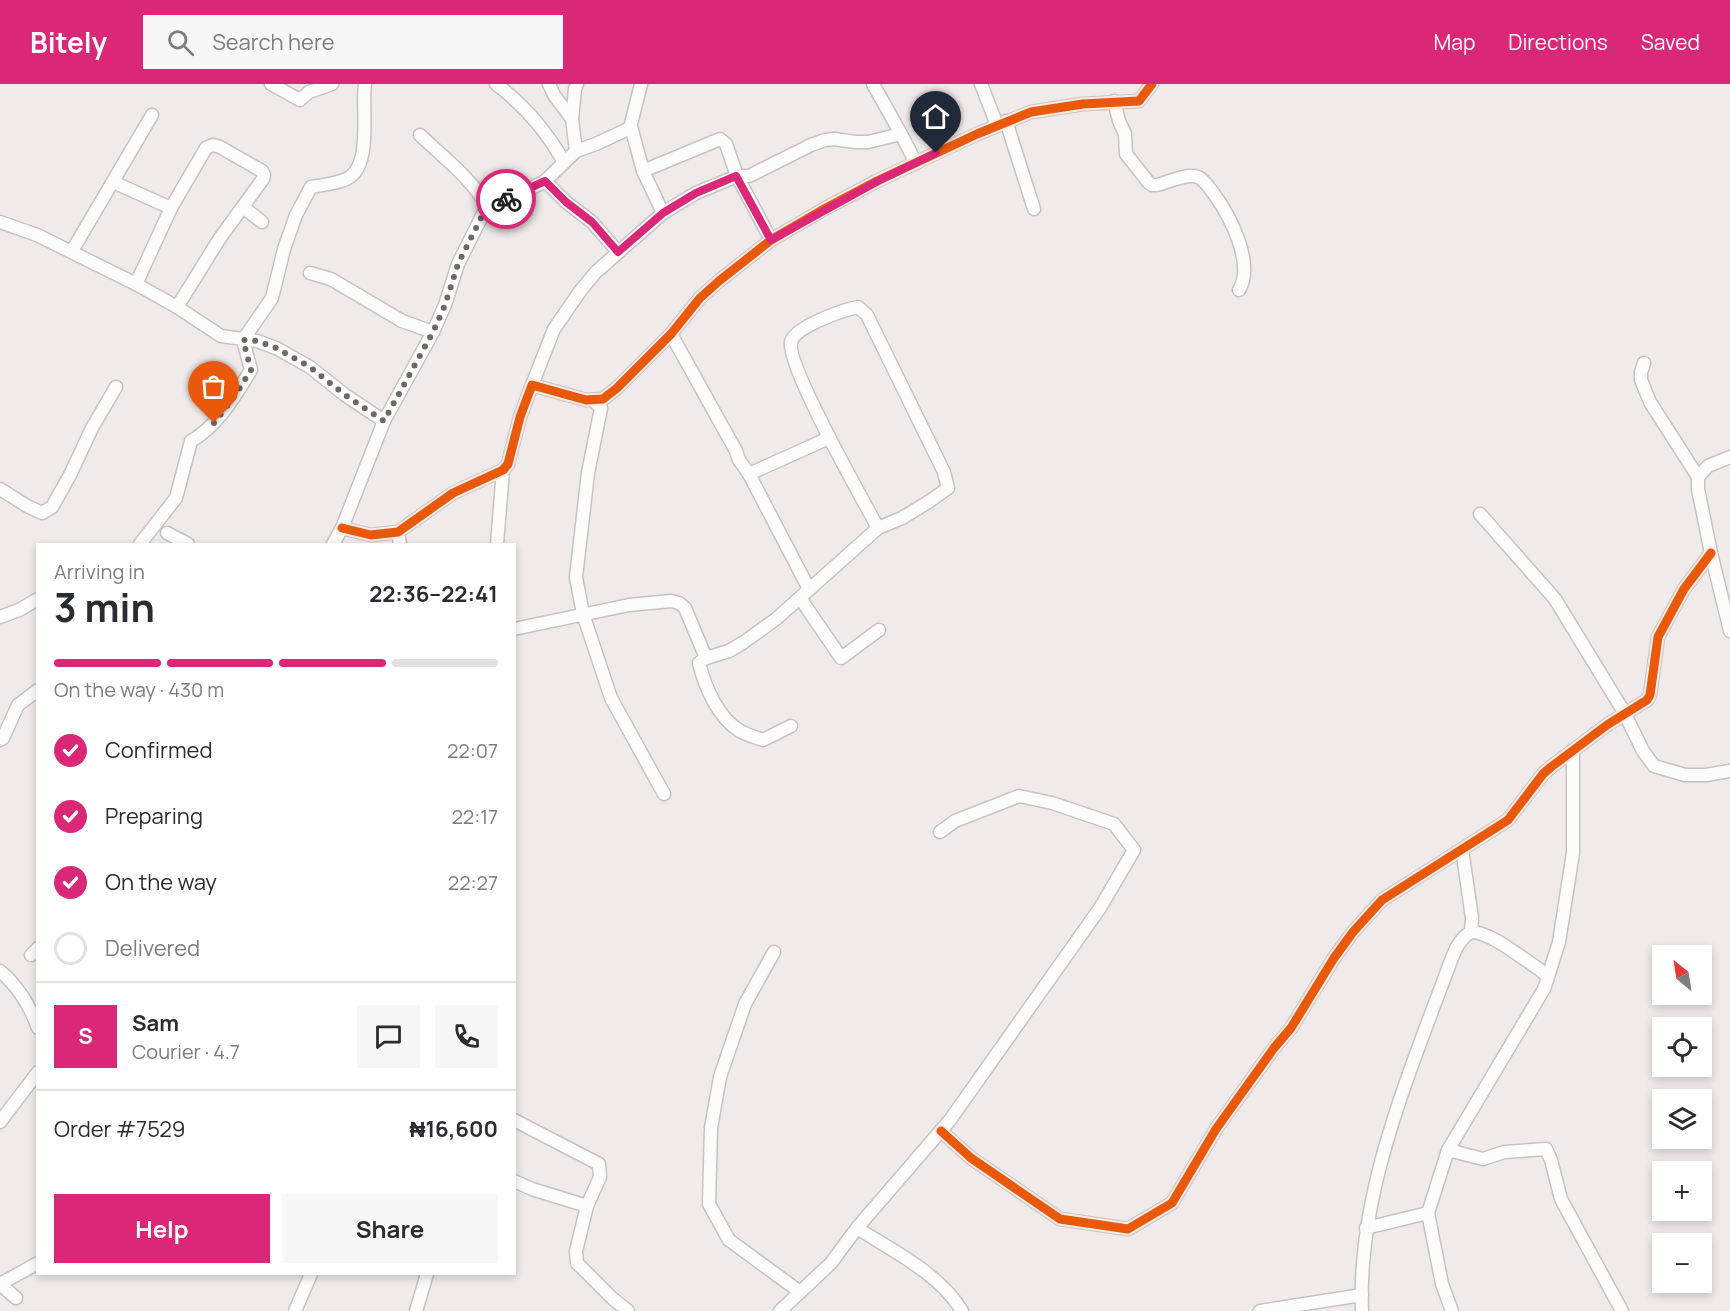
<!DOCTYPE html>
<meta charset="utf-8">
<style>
body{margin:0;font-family:Manrope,sans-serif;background:#f7f7f7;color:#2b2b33;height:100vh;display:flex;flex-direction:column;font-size:22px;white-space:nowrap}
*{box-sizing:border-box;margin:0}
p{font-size:20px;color:#7c7c81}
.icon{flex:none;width:33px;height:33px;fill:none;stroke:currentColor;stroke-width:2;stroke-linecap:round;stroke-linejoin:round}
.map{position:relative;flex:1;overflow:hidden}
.panel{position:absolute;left:36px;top:459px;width:480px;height:732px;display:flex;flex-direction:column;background:#fff;border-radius:0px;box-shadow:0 3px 9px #0003}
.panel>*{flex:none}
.needle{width:39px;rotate:330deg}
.tools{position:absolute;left:1652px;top:861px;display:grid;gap:12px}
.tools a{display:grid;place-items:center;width:60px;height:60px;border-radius:0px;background:#fff;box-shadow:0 3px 9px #0003;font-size:30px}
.pin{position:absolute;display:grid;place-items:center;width:51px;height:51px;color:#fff;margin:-62px -26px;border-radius:50% 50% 50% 0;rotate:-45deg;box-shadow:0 0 6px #0007}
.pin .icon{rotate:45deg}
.courier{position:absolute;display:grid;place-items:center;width:60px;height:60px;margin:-30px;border:4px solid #db2777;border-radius:50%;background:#fff;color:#222;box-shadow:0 2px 8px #0007}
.head em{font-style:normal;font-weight:700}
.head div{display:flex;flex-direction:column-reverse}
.head{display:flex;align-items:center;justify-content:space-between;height:102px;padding:0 18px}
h1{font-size:39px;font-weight:700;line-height:45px}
.bar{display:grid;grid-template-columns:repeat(4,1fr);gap:9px 6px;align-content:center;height:72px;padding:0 18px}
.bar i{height:8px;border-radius:4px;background:#e1e1e2}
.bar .current{background:#db2777}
.bar p{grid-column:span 4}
.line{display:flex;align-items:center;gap:15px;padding:0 18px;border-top:2px solid #e1e1e2}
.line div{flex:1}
.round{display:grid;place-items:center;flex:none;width:63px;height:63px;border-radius:0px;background:#f7f7f7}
ol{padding:0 18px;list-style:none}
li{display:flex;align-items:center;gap:18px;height:66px}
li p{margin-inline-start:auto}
li .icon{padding:6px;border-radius:50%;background:#db2777;color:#fff;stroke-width:4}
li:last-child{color:#7c7c81}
li i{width:33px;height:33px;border:3px solid #e1e1e2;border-radius:50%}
.primary-button{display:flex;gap:12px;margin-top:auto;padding:12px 18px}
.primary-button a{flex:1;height:69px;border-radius:0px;background:#db2777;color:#fff;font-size:24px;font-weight:700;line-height:69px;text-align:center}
.primary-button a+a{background:#f7f7f7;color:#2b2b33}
header{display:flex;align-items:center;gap:36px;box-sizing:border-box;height:84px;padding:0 30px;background:#db2777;color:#fff}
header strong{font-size:28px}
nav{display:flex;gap:33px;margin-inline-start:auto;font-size:21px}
.search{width:420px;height:54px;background:#f7f7f7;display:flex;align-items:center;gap:15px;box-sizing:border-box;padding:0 21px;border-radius:0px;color:#7c7c81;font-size:22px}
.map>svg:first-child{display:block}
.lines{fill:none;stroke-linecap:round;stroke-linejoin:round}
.minor-casing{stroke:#c7c2c1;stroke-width:15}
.minor{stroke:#fdfcfc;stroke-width:12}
.cycleway-casing{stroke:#f4eae6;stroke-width:13}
.cycleway{stroke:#e8590c;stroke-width:9}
.done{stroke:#6c6867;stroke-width:6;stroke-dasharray:0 10.8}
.route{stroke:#db2777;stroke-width:8}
</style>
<header>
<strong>Bitely</strong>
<div class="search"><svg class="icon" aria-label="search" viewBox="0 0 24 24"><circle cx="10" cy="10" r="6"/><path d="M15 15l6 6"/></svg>Search here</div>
<nav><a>Map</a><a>Directions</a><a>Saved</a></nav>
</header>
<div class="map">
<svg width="1730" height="1227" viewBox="0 0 1730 1227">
<rect width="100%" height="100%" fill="#f0ebea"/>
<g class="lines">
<g class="minor-casing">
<g id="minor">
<polyline points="271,0 300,16 309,8 332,0"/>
<path d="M496,0c28,21 51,48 68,78"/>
<polyline points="549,0 554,11 572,35 576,67"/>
<polyline points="873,0 901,50"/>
<polyline points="981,0 997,41"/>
<path d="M1114,17l5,20 6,13 1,20 23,29 3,2h5c11,-3 30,-12 41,-8 7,3 11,11 16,17 16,22 41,70 25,96"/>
<polyline points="572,35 575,5 577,0"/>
<polyline points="1006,37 1034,125"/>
<polyline points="630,44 641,0"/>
<path d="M420,51c23,22 51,43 67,71"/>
<polyline points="643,87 720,55 726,60 737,92 771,156"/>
<polyline points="545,97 566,118 592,138 618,168"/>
<polyline points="113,98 171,124"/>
<polyline points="243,123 262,138"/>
<polyline points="0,138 37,151 136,200 177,223 221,252 257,257 276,264 310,283 345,311 384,337"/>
<polyline points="72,167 152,31"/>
<polyline points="310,189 331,195 402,237 433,248"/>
<polyline points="136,200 171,124 206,64 213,61 220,63 262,87 264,91 263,95 220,154 177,223"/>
<polyline points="671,250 736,367 739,376 749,390 829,354"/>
<polyline points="1644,279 1641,288 1641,296 1650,318 1698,393"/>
<polyline points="532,301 554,245 581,206 596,188 663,129 696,109 737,92 749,92 811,61 825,56 834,55 855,58 868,58 901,50 916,79"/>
<polyline points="593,316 601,324 588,389 576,493 583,530 611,614 664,710"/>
<polyline points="1730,373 1708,382 1698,393 1698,405 1711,469 1730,547"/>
<polyline points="749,390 809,505"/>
<polyline points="0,405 27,422 42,429 52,423 70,391 92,344 116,303"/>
<polyline points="1480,430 1555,515 1624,628 1643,667 1654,682 1685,691 1706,691 1730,687"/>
<polyline points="342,444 371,451 398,448 453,409 503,386 508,380 520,333 532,301 586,316 603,315 617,304 671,250 700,214 719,197 771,156 826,124 877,97 977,50 1031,28 1083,20 1139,17 1152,0"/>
<polyline points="398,448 400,460"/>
<polyline points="167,449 188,460"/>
<path d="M140,460l36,-46 15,-57c28,-16 43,-44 60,-71l-8,-30 29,-42 12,-49 12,-34 15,-28c11,-2 23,-3 33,-7 30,-10 17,-72 21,-96"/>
<polyline points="333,460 342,444 384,337 433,248 445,221 458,180 487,122 498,116 528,106 545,97 576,67 596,60 630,44 632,46 643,87 663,129"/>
<polyline points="497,460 503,386"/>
<polyline points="800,514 841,574 879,546"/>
<polyline points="0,533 19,526 38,515"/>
<path d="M514,545l115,-24 42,-4 8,2 6,5 21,50 -7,5c6,24 19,55 41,68 7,4 15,6 23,9l28,-14"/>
<path d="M706,574l23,-7 15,-9 32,-23 102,-91 24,-10 28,-17 18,-13 -4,-16 -77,-157 -9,-8c-15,3 -64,20 -67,35 -5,23 72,158 87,186"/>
<polyline points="0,656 3,654 18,621 38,606"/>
<polyline points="774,868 745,920 720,993 711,1044 709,1120 729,1156 800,1208"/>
<polyline points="31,871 38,864"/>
<path d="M0,887c18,15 30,35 38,57"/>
<polyline points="1547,896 1559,858 1573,769 1573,666"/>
<polyline points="514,1036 599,1080 600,1093 587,1122 576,1167 577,1179 612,1214 628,1227"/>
<polyline points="0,1038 38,988"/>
<polyline points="941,1047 971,1074 1060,1135 1128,1145 1172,1119 1216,1045 1274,964 1291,944 1334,874 1353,848 1382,816 1508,736 1543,690 1551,683 1607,641 1647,616 1650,611 1658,553 1684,505 1711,469"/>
<polyline points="1448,1066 1483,1075 1504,1068 1546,1065 1551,1076 1561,1115 1622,1227"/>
<polyline points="514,1097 532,1105 587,1122"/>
<polyline points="1428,1129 1442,1200 1452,1227"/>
<path d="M857,1144c36,23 83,46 105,83"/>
<path d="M1366,1144l62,-15 20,-63 96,-161 3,-9 -1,-5 -7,-6c-16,-10 -50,-38 -68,-37"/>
<polyline points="0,1200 38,1179"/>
<polyline points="0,1200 16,1214"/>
<polyline points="295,1227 311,1190"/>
<polyline points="416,1227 427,1190"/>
<polyline points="780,1227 831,1179 857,1144 950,1036 1100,824 1134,766 1114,740 1052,719 1019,712 955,737 940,748"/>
<polyline points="1260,1227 1362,1211"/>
<path d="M1362,1227c-5,-118 48,-239 88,-348 5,-13 9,-24 21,-31l1,-14 -10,-69"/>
</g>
</g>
<use href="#minor" class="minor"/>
<g class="cycleway-casing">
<g id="cycleway">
<polyline points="342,444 371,451 398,448 453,409 503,386 508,380 520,333 532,301 586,316 603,315 617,304 671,250 700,214 719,197 771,156 826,124 877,97 977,50 1031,28 1083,20 1139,17 1152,0"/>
<polyline points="941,1047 971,1074 1060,1135 1128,1145 1172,1119 1216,1045 1274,964 1291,944 1334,874 1353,848 1382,816 1508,736 1543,690 1551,683 1607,641 1647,616 1650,611 1658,553 1684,505 1711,469"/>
</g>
</g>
<use href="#cycleway" class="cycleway"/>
</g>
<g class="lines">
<polyline class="done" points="214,339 236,310 251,286 243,256 257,257 276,264 310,283 345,311 384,337 433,248 445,221 458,180 487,122 492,119 506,115"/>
<polyline class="route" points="506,115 545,97 566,118 592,138 618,168 663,129 696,109 736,92 771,156 878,97 936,69"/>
</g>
</svg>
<div class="tools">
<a><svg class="needle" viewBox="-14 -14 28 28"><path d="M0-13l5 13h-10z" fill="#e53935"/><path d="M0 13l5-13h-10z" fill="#7c7c81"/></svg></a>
<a><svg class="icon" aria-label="locate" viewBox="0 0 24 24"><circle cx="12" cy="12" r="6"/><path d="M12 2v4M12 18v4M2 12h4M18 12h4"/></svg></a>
<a><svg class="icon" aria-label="layers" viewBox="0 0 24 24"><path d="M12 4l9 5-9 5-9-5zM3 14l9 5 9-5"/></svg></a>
<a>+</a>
<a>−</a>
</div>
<div class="pin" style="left:214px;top:339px;background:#ea580c"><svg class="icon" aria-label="bag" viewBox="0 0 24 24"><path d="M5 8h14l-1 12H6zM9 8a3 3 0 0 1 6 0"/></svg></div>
<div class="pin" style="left:936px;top:69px;background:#1f2937"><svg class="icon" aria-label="home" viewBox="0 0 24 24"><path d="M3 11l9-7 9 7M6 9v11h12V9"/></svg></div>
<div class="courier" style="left:506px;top:115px"><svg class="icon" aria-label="bike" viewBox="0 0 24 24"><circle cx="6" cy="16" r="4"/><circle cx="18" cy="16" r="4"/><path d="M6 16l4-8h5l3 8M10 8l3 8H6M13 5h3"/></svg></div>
<section class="panel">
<div class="head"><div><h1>3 min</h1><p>Arriving in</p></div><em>22:36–22:41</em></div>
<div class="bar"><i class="current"></i><i class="current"></i><i class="current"></i><i></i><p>On the way · 430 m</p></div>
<ol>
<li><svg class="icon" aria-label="check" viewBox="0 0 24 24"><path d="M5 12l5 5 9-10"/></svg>Confirmed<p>22:07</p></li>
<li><svg class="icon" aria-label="check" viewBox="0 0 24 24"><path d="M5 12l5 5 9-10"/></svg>Preparing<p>22:17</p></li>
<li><svg class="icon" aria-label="check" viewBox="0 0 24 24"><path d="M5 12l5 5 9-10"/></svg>On the way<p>22:27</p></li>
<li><i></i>Delivered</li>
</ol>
<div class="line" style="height:108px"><b class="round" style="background:#db2777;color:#fff">S</b><div><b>Sam</b><p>Courier · 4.7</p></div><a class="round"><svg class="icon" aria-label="chat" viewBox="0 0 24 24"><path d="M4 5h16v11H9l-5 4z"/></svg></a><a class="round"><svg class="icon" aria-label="phone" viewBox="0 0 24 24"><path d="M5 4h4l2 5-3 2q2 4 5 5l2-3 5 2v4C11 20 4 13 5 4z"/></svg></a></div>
<div class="line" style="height:78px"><div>Order #7529</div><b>₦16,600</b></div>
<div class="primary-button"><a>Help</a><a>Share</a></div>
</section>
</div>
